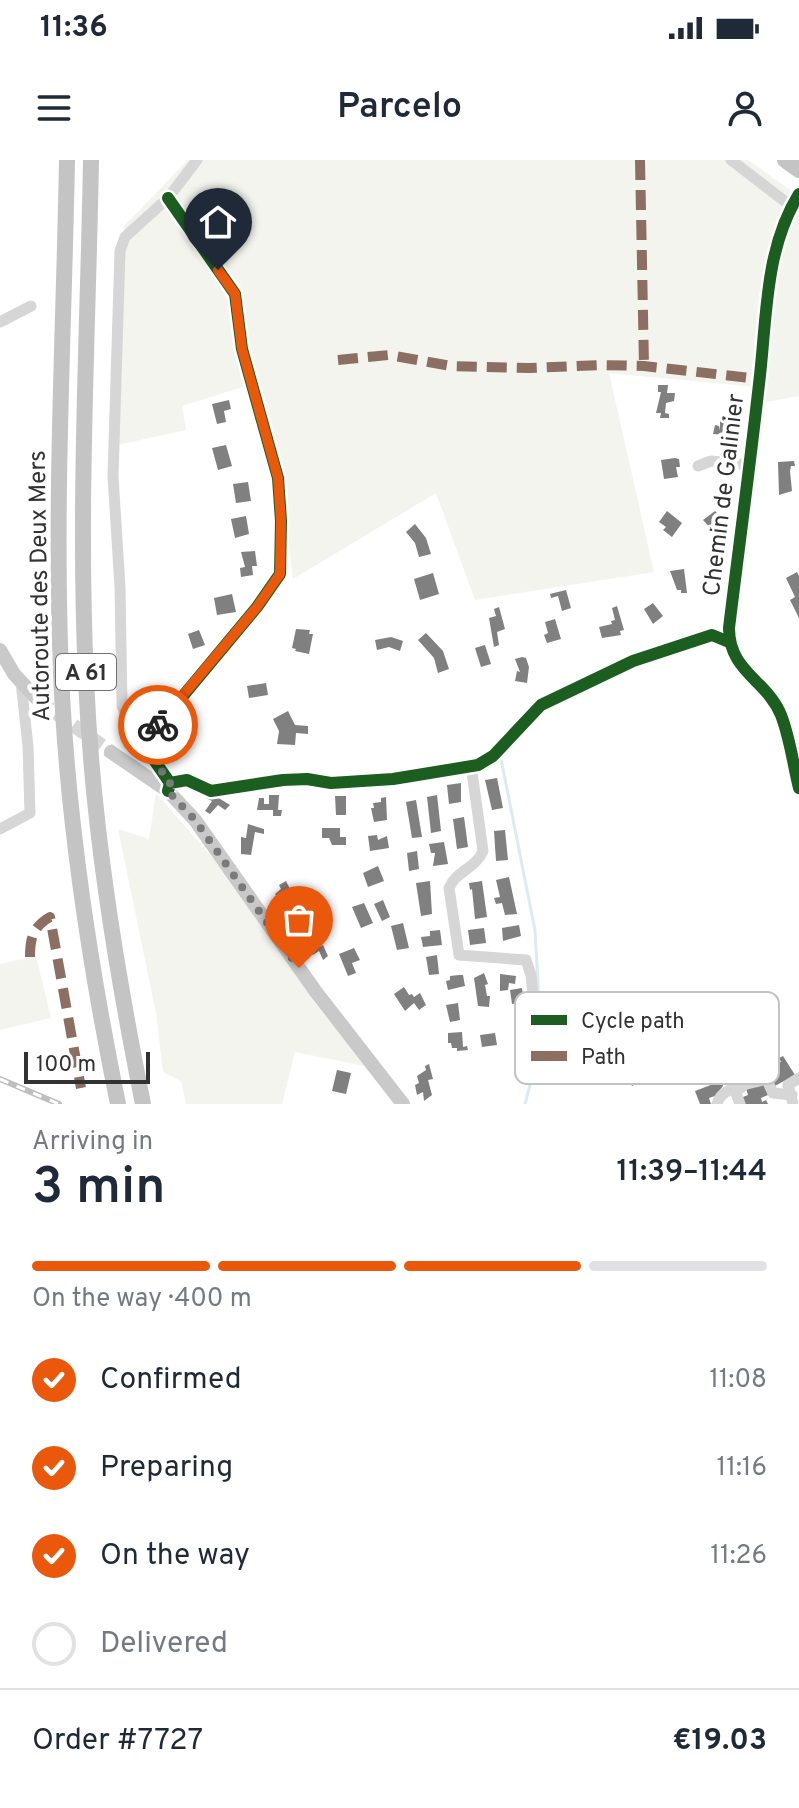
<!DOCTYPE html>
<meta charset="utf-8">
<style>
body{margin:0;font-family:Overpass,sans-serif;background:#f2f2f3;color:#1f2937;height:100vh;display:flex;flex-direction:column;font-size:30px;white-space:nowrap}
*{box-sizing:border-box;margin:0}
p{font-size:26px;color:#747a83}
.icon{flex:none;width:44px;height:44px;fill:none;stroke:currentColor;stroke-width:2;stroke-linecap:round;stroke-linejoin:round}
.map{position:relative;height:944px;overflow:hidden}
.sheet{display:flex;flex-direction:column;background:#fff;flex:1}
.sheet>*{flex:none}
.scale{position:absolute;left:24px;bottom:20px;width:126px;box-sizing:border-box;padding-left:8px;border:4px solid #323232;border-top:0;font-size:22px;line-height:28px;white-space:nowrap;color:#323232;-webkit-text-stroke:6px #fff;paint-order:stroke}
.pin{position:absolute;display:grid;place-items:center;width:68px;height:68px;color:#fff;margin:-82px -34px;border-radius:50% 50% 50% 0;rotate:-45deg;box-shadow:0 0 8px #0007}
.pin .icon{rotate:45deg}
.courier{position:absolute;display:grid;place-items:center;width:80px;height:80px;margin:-40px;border:6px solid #ea580c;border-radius:50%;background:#fff;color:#222;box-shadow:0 2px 10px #0007}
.headline em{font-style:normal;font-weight:600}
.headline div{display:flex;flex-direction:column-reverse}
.headline{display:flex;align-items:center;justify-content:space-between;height:136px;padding:0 32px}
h1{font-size:52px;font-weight:600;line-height:60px}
.bar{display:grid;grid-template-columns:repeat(4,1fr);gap:12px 8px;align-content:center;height:96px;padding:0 32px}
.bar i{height:10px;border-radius:6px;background:#e0e1e3}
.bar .current{background:#ea580c}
.bar p{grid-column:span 4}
.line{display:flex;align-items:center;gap:20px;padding:0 32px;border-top:2px solid #e0e1e3}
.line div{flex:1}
ol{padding:0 32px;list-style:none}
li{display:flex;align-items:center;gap:24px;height:88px}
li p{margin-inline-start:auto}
li .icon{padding:8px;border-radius:50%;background:#ea580c;color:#fff;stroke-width:4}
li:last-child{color:#747a83}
li i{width:44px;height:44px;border:4px solid #e0e1e3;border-radius:50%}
.status{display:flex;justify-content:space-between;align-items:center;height:56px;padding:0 40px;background:#fff;direction:ltr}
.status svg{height:22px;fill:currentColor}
header{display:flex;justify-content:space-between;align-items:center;height:104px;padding:0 32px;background:#fff;font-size:36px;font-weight:600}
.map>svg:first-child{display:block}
.green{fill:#f2f4ed}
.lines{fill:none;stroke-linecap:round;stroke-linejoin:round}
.stream{stroke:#dbebf0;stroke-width:3}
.building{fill:#808080}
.major-tunnel{stroke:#d6d6d6;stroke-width:14;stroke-dasharray:14 7;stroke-linecap:butt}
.minor{stroke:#d6d6d6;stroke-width:11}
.major{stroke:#c9c9c9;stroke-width:14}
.highway{stroke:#c4c4c4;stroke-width:16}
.rail-casing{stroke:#bebebe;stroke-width:6}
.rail{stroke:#fff;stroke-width:3;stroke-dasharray:9;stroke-linecap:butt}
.quiet{stroke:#8d6e63;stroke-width:10;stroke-dasharray:20 10;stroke-linecap:butt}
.cycleway-casing{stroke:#fff;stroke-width:17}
.cycleway{stroke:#1b5e20;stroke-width:12}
.done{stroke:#7a7a7a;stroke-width:8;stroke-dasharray:0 14.4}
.route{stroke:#ea580c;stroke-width:10}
.labels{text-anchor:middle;stroke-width:8;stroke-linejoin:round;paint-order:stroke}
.shield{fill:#fff;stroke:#707070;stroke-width:2}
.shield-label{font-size:22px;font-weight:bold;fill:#323232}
.street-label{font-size:24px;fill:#323232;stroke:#fff}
.key{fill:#fff;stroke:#c2c2c2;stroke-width:2}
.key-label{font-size:22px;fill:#323232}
</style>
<div class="status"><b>11:36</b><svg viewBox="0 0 49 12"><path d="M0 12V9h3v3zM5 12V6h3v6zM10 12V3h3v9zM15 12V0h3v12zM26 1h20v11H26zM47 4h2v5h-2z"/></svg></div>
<header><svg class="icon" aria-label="menu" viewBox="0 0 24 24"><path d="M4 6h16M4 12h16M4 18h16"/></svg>Parcelo<svg class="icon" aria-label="person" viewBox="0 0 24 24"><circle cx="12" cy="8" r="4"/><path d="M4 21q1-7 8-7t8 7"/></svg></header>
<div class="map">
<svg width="799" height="944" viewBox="0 0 799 944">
<rect width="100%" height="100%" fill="#fff"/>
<g class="green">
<polygon points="188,0 748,0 799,36 799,236 760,243 756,227 609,213 654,412 475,440 436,333 293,419 278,294 258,222 182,246 186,270 117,285 124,66"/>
<polygon points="156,633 217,703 280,790 314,842 365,906 295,892 282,944 186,944 181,921 163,912 156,853 118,669 149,679"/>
<polygon points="36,796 51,858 0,870 0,804"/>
</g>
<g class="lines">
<g class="stream">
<polyline points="501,599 535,770 540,860"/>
<polyline points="534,918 717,848"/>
<polyline points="525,944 541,883 541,867"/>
</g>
</g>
<g class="building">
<polygon points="658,225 668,225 667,233 675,233 674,241 666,243 665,253 669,254 669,258 660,258 661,253 656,253 661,232 658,232"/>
<polygon points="229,240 231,249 224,251 226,262 217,264 212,244"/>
<polygon points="720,255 730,257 729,265 739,270 738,276 713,274 715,265 719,266 720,270"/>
<polygon points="226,285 232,306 218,310 212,288"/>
<polygon points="675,298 679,299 680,307 676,307 678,317 664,319 661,300"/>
<polygon points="794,301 795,306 791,306 790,311 792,331 779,335 778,302"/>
<polygon points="248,322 251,341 236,343 233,324"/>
<polygon points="667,351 682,363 672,377 663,370 666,367 659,362"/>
<polygon points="715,351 723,359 712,370 703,360"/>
<polygon points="246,356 249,374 235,378 231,359"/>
<polygon points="415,364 426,378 431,394 419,397 415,383 406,372"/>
<polygon points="255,391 257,406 252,406 253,415 241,417 240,408 245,407 241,392"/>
<polygon points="684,409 687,433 681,433 681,430 677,430 670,411"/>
<polygon points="797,412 799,416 799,458 790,440 795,437 786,418"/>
<polygon points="433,413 439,434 420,440 414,419"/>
<polygon points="566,430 571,448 562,451 558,436 551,438 550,434"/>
<polygon points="232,434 236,452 217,455 214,438"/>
<polygon points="653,443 663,456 653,464 644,449"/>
<polygon points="617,446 624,470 620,471 621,475 602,478 599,467 612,464 611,461 615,460 612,448"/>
<polygon points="499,447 505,469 497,472 499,485 494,487 489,458 496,456 494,449"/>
<polygon points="555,459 561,479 547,483 544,475 548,473 545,462"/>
<polygon points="296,469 310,470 309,474 313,474 309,494 295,491 296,489 292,488"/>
<polygon points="199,470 205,485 193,489 188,474"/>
<polygon points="426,473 443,491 449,509 438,513 434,498 418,480"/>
<polygon points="391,477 403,481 400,491 389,487 377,490 375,480"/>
<polygon points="485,485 491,504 481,507 475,488"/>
<polygon points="522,497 526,498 529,507 527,523 515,521 517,511 520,512 515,499"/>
<polygon points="266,523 268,535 249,538 247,526"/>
<polygon points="288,551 295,565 308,566 308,574 296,573 295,585 277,584 279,571 273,559"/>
<polygon points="497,618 503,648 492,650 485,620"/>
<polygon points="461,623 461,642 449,644 447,625"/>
<polygon points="209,633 217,637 230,645 225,650 218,645 210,654 205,651 212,641 206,638"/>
<polygon points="269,635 279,635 278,650 282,650 281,656 273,656 273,650 257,650 259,638 264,638 264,644 269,644"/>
<polygon points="437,635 441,671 431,673 427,637"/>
<polygon points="335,636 346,636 346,655 336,655"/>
<polygon points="386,637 387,660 374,662 371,648 374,648 373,643 381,642 381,638"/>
<polygon points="416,640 422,677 412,678 406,642"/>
<polygon points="464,657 468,687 457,689 453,659"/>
<polygon points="248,664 264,669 264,674 255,672 251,695 241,694 241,677 246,678"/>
<polygon points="322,668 340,668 340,677 346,677 346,685 332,685 329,678 322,678"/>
<polygon points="505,670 508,700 496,701 494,671"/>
<polygon points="377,675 378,680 387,676 389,688 370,691 368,676"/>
<polygon points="444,682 448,704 433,706 435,693 431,693 429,684"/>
<polygon points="417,691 419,709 409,711 407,693"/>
<polygon points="378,706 384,721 368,727 363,713"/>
<polygon points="509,717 517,754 505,755 502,743 496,744 494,738 500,737 496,720"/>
<polygon points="286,721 296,741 287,747 275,734 281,729 279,725"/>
<polygon points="430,721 432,754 421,756 416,723"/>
<polygon points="482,721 487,757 475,759 472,729 470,730 469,723"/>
<polygon points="383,740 390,757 382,761 374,744"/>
<polygon points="364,743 373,763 361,768 352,747"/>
<polygon points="403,763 409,788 397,790 391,766"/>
<polygon points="519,765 521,776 503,781 502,768"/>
<polygon points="304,768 318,788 323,785 328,796 323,800 319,791 313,795 307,790 304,791 297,780 303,775 300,771"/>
<polygon points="484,768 486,783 470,785 468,770"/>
<polygon points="440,770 442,785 423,787 421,777 430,776 430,771"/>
<polygon points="354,788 360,800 352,803 356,813 348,816 339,794"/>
<polygon points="437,795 439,814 429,815 426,797"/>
<polygon points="484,813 488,824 485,825 487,836 490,836 489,847 478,846 474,818"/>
<polygon points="500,814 516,816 515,824 509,823 508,830 500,831"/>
<polygon points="459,815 463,815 465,826 448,830 446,821 450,820 450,816"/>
<polygon points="404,827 409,835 412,834 414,837 420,833 426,845 419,850 414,843 405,851 394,834"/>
<polygon points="522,828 524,842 512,844 510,830"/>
<polygon points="458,843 460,860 450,862 446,845"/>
<polygon points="737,862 743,893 749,890 752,897 745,900 748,909 756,906 761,919 744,925 725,866"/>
<polygon points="462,872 463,887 467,886 468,890 457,891 457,888 452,888 451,883 448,883 448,873"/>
<polygon points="495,873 497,885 482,887 480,875"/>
<polygon points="783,896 795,915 773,927 766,906 781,902 779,898"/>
<polygon points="728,903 731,916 722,921 723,926 715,936 709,938 711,944 700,944 695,931 716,923 714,916 721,913 719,906"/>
<polygon points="429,904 433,919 428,920 432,935 424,941 423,932 417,935 415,925 419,923 417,916 426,910 425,906"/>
<polygon points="631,909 636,924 632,926 630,921 618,925 614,915"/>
<polygon points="337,910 351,913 346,934 332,931"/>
<polygon points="763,922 768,935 761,938 762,942 766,940 768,944 742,944 743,937 748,935 746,928"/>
</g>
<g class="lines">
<polyline class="major-tunnel" points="39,541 111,592"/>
<g class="minor">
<polyline points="731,0 791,46"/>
<path d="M799,34c-35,56 -32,126 -40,190 -9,81 -20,162 -30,244 0,44 38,52 52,87 9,23 12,49 18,73"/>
<polyline points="168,38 235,134 242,189 278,318 281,361 280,414 257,447 143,584 170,623"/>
<polyline points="0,162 31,146"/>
<polyline points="698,306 711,301 749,305"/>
<polyline points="143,584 132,570 122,546 120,427 113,316 120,91 125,77 168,38 197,0"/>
<path d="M471,605l12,86c-7,17 -27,20 -34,37l10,67 67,5 5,15 5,52"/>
<polyline points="168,629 170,623 187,620 211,631 283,620 307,619 331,623 393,619 478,605 493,596 541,545 633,501 712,475 729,482"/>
<polyline points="0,669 30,653 28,586 21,522"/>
<polyline points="726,882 741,928"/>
<polyline points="761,908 773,933 792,935"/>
<polyline points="734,928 740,944"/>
<path d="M717,944c4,-18 32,-19 48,-25"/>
<polyline points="793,944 788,925 799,918"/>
</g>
<g class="major">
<polyline points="0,490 14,514 39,541"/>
<polyline points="111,592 168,631 195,660 316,832 403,944"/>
</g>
<g class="highway">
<path d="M67,0c-3,171 -13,342 -6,513 6,145 28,289 57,431"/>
<path d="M91,0c-3,173 -13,346 -5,519 6,143 29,285 57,425"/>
<polyline points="785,0 799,10"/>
</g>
<g class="rail-casing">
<polyline id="rail" points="0,919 59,944"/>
</g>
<use href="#rail" class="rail"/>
<g class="quiet">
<polyline points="640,0 644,206"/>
<polyline points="338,200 389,195 451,206 530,208 600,205 644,206 760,219"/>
<path d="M30,797c0,-19 3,-30 20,-40l31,171"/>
</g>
<g class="cycleway-casing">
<g id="cycleway">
<path d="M799,34c-35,56 -32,126 -40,190 -9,81 -20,162 -30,244 0,44 38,52 52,87 9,23 12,49 18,73"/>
<polyline points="168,38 235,134 242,189 278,318 281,361 280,414 257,447 143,584 170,623"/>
<polyline points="168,631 170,623 187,620 211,631 283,620 307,619 331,623 393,619 478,605 493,596 541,545 633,501 712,475 729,482"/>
</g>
</g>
<use href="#cycleway" class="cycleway"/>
</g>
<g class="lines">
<polyline class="done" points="158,565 143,584 170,623 168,631 195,660 299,808"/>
<polyline class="route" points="158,565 257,447 280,414 281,361 278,318 242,189 235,134 218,110"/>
</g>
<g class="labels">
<rect class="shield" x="56" y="494" width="60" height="36" rx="6"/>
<g class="shield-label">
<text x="86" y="520">A 61</text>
</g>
<g class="street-label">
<text transform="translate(723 335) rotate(-83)" y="8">Chemin de Galinier</text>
<text transform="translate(39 426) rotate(-91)" y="8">Autoroute des Deux Mers</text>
</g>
</g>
<rect x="515" y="832" width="264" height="92" rx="12" class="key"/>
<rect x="531" y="855" width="36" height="10" fill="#1b5e20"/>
<rect x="531" y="891" width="36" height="10" fill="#8d6e63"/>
<g class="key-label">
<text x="581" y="868">Cycle path</text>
<text x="581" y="904">Path</text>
</g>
</svg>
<div class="scale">100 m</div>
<div class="pin" style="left:299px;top:808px;background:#ea580c"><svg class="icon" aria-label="bag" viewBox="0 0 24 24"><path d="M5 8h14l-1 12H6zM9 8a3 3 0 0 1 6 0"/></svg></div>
<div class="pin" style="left:218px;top:110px;background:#1f2937"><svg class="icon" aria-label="home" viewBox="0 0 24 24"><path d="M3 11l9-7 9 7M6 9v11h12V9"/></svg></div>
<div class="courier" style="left:158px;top:565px"><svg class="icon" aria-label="bike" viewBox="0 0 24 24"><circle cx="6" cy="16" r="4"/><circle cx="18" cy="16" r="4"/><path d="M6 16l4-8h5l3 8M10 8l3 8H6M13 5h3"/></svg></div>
</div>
<section class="sheet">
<div class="headline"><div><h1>3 min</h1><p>Arriving in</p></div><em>11:39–11:44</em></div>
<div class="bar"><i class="current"></i><i class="current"></i><i class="current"></i><i></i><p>On the way · 400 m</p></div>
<ol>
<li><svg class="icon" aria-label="check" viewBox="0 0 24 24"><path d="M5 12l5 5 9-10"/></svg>Confirmed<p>11:08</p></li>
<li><svg class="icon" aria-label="check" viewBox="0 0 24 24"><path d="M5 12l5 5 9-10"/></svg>Preparing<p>11:16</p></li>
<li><svg class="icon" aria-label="check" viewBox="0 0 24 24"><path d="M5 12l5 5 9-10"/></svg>On the way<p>11:26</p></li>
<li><i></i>Delivered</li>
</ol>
<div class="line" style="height:104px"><div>Order #7727</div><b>€19.03</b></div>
</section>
